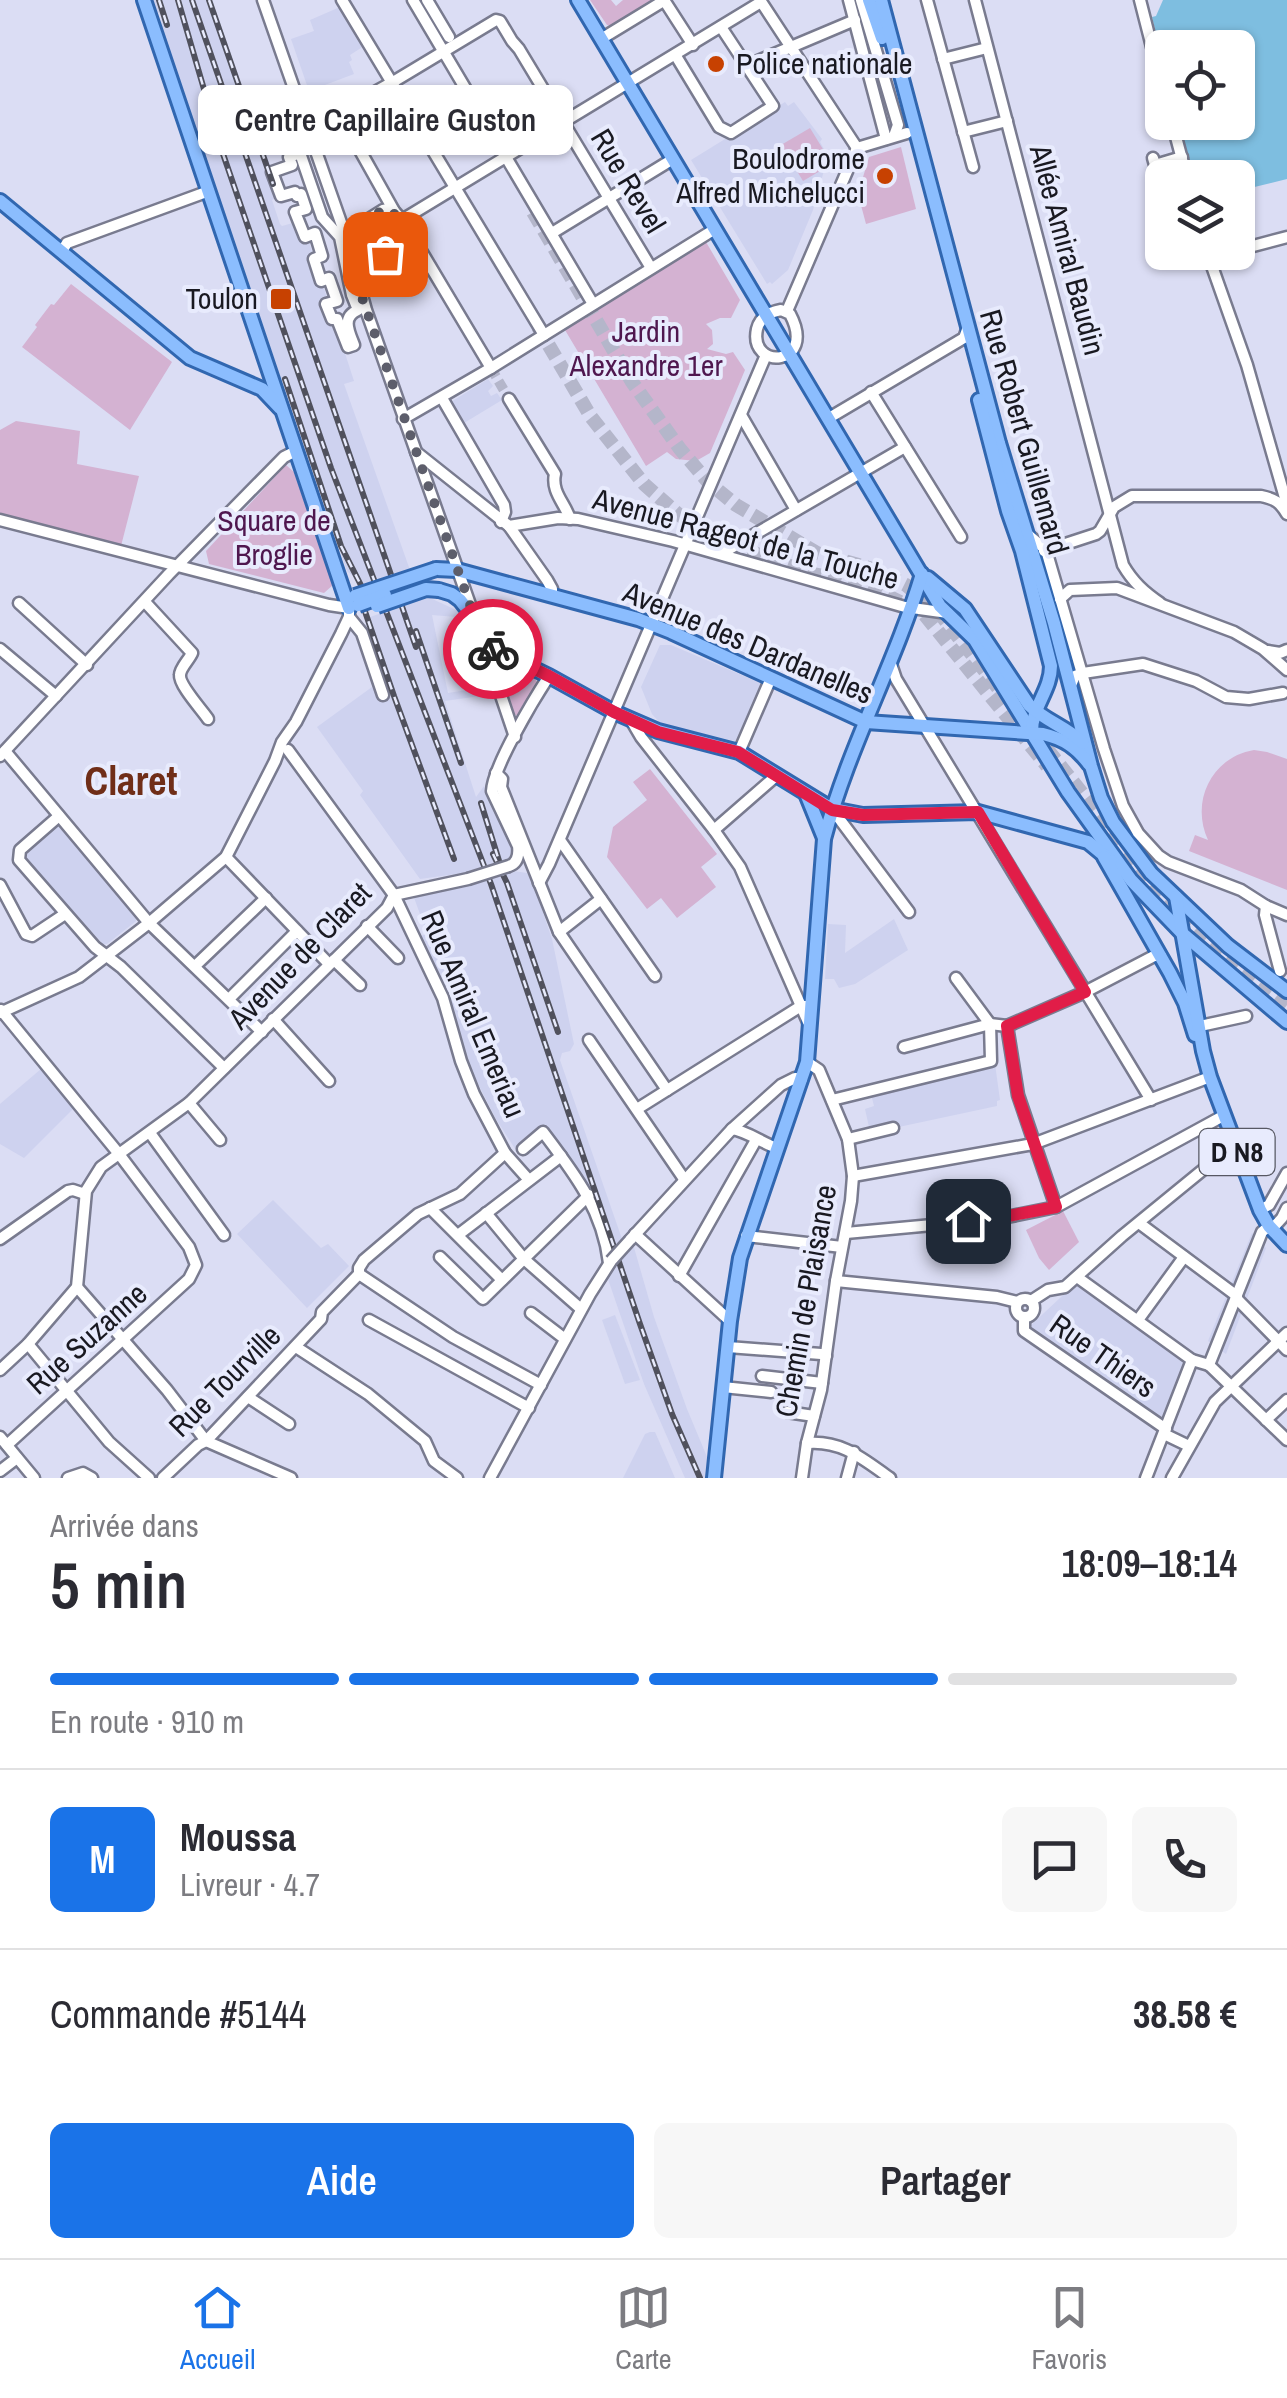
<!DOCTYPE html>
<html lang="fr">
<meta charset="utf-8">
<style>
body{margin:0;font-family:"Archivo Narrow",sans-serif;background:#f7f7f7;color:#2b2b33;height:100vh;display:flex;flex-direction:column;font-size:38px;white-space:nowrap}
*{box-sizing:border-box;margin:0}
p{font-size:32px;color:#7c7c81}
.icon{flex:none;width:55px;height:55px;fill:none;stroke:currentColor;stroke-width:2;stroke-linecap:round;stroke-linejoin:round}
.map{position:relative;height:1478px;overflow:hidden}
.details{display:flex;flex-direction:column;background:#fff;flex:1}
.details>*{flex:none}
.fabs{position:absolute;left:1145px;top:30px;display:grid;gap:20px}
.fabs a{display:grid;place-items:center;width:110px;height:110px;border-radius:15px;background:#fff;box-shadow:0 2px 8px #0004;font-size:50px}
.pin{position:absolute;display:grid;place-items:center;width:85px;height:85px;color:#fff;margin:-42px;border-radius:20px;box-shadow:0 5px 15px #0006}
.courier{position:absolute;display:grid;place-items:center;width:100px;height:100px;margin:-50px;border:8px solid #e11d48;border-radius:50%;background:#fff;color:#222;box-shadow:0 2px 12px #0007}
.bubble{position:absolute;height:70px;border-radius:15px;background:#fff;box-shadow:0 2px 8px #0004;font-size:32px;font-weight:600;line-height:70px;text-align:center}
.summary em{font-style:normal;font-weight:600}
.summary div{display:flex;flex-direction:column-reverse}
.summary{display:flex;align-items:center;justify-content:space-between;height:170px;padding:0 50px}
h1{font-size:65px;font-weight:600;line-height:75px}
.bar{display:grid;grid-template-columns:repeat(4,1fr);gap:15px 10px;align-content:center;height:120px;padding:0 50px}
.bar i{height:12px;border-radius:8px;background:#e1e1e2}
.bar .active{background:#1a73e8}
.bar p{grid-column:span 4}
.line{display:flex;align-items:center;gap:25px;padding:0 50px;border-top:2px solid #e1e1e2}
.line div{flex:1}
.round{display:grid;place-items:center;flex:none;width:105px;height:105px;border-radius:15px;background:#f7f7f7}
.button{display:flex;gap:20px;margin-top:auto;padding:20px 50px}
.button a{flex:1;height:115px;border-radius:15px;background:#1a73e8;color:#fff;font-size:40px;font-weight:600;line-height:115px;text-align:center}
.button a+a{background:#f7f7f7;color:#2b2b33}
.tabs{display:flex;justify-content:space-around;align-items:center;height:140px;border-top:2px solid #e1e1e2;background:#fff;font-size:28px;color:#7c7c81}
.tabs a{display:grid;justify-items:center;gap:5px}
.tabs .active{color:#1a73e8}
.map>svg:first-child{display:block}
.built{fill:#ced2ef}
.green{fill:#d4b2d2}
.water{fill:#7ebee0}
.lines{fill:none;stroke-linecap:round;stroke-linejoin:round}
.minor-tunnel{stroke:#b4b6ca;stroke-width:10;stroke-dasharray:10 5;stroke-linecap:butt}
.highway-tunnel{stroke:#b4b6ca;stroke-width:14;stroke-dasharray:14 7;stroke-linecap:butt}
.minor-casing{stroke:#797b8f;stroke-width:15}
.major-casing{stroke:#3167b0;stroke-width:18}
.minor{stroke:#fff;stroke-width:10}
.major{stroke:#8bbdfe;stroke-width:12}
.rail-casing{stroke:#50515d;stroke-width:6}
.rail{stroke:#e8ebfd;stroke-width:2.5;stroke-dasharray:8;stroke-linecap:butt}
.minor-bridge-casing{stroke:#797b8f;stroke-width:15;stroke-linecap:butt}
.major-bridge-casing{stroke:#3167b0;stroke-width:18;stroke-linecap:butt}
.minor-bridge{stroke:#fff;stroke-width:10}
.major-bridge{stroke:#8bbdfe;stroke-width:12}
.done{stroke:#5d5e6b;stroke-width:10;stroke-dasharray:0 18}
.route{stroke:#e11d48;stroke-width:12}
.poi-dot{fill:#c74101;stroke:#e8ebfd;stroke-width:4}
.labels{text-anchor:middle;stroke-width:8;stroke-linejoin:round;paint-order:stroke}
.shield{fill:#e8ebfd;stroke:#575863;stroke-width:2.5}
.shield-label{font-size:28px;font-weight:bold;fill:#191921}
.poi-label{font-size:30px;fill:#191921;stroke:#e8ebfd;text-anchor:end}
.street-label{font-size:30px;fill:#191921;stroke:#e8ebfd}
.park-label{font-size:30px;fill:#4f174f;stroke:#e8ebfd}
.district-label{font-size:40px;font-weight:bold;fill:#702e18;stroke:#e8ebfd}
</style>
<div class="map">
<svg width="1287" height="1478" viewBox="0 0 1287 1478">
<rect width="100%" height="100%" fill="#dbddf4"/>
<g class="built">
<polygon points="152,0 212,0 281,196 272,200 280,224 282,226 300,221 307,236 354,381 344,384 410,570 364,586 347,571 162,31 161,15 155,10"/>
<polygon points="340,7 364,46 350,55 352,60 349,62 354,74 309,91 291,39 314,31 310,20"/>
<polygon points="785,102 788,106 794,102 822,139 820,142 828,156 813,210 788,270 772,284 770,282 767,284 691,160"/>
<polygon points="488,379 493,386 488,391 491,396 497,393 502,400 464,423 451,402"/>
<polygon points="428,597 467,615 468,618 432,615 448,693 491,686 494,694 445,701 476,797 484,786 512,850 508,860 470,872 420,879 360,795 363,791 317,727 372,687 377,696 389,693 365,625 370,617"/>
<polygon points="660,645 671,645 765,685 739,742 661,724 652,714 641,687"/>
<polygon points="57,826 60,826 136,918 136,921 107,944 103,944 25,858 25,854"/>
<polygon points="513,871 527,873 533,883 552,939 574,1044 570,1051 562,1053 560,1060 622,1239 611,1252 590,1192 541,1131 517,1152 496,1119 474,1076 418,938 427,933 413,895 461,888"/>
<polygon points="894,919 908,950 855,984 839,988 834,979 825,979 828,924 846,925 845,953"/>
<polygon points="995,1064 1000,1100 997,1101 997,1106 894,1128 892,1122 869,1127 865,1109 874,1106 871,1094"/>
<polygon points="41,1069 74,1108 24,1158 0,1144 0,1104"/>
<polygon points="273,1200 321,1248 328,1244 349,1266 307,1308 237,1234"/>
<polygon points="1252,1233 1266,1248 1226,1354 1208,1341"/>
<polygon points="631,1244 633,1244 654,1317 687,1409 710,1464 707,1478 685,1478 644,1384 609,1282 607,1275 609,1268"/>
<polygon points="1075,1284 1079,1284 1187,1361 1161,1422 1029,1327"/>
<polygon points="615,1315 640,1380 625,1384 602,1320"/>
<polygon points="650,1432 655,1432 675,1478 623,1478 645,1434"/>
</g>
<g class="green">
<polygon points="590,0 611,0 616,6 623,0 656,0 611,26 607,25"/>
<polygon points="810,128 832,164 803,181 781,145"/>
<polygon points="901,147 916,209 866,224 858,194 869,157"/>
<path d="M379,220c12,0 17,9 15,20l-17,12h-6l-9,-6c-5,-14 7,-19 17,-26z"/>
<polygon points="706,242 740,300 731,318 720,318 706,324 712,330 713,344 707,349 726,354 733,352 745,370 710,453 696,461 676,459 667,452 646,466 565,330"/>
<polygon points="71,284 172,362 130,430 22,347 37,327 35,325 51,304 54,305"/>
<polygon points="16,421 80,431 77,464 139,476 121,546 0,514 0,430"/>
<polygon points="286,465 294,472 333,585 324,593 209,564 206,551"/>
<polygon points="494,657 534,677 537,682 523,710 518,716 511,713 492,661"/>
<path d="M1254,750l13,2 20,7v131l-98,-39 6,-16 13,5c-18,-39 4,-83 46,-90z"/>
<polygon points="650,769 717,854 701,867 716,887 677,918 661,898 647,909 607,857 613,827 647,800 633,782"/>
<polygon points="1063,1211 1079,1242 1049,1270 1039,1258 1026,1230"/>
</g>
<polygon class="water" points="1163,0 1287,0 1287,179 1238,191 1238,178 1194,177 1178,123 1238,122 1238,48 1162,48 1162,59 1152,17 1156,16"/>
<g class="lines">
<polyline class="minor-tunnel" points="491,368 509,399"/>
<g class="highway-tunnel">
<polyline points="533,212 632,382 680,449 708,482 736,505 817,553 876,570 906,585 941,615 1002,693"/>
<polyline points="538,327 591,417 644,484 678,514 713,538 809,573 868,586 924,614 1047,766"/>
<polyline points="1047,749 1124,846"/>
<path d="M1121,856c46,58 107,104 166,149"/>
</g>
<g class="minor-casing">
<g id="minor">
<polyline points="263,0 345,234 366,310 473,613"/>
<polyline points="342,0 544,335"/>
<polyline points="413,0 593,304"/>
<polyline points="427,0 449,37"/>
<polyline points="664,0 693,45"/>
<polyline points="760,0 857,148"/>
<polyline points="849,0 886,139"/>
<polyline points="861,0 898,125 894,136"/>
<polyline points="927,0 973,167"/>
<path d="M975,0l148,565c10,17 21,27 37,38"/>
<polyline points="1140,0 1162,86"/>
<polyline points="601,39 665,0"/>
<polyline points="676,56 719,127 731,133 773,106 721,27"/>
<polyline points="943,59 987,48"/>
<polyline points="746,66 855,20"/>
<polyline points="339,113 394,211 402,220 406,231 417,244 491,368"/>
<polyline points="1172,122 1187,178"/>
<polyline points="308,129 393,82 496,20 500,21 512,41 519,49 651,268"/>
<polyline points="963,132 1007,121"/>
<path d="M300,153l22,64 18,20 12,58 6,15c-17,7 -9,22 -4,35l-6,2 -11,-28h-5l-6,-15 11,-3 -8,-23 -8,3 -7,-22 8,-3 -7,-23 -10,4 -10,-25 11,-3 -5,-15 -4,2 -2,-4 -14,4 -9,-24 20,-7 -3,-8z"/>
<polyline points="1153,158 1155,165 1182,157"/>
<polyline points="402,220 761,2"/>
<polyline points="552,233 673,159"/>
<polyline points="345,234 383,210 388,209 394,211"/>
<polyline points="1238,250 1287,237"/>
<polyline points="62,251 67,243 209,191"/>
<polyline points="1207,252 1247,365 1285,498 1286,509"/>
<polyline points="1209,257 1228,252"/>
<polyline points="355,271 400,243 406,231"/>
<path d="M781,310l9,4c28,53 -42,57 -33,15 3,-12 13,-17 24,-19z"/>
<polyline points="787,311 857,148 907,133"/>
<polyline points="871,392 961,537"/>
<polyline points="442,398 504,505 505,512 501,522"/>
<path d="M509,399l46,75c-4,18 10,29 15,45"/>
<polyline points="741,415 796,510"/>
<polyline points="829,418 964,338 968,327"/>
<polyline points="403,419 491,368 715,229"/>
<polyline points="416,452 509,526 558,518 578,519 673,541 905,607 948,613"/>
<polyline points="0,520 329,605 349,608 349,617 341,634 296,722 282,742 275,761 226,857 149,923 79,977 0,1013"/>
<polyline points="509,526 547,580 552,589 552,596"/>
<polyline points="1025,532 1046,550 1104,749 1123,806 1138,833 1159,856 1168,862 1241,890 1266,906 1287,915"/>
<path d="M1044,551l52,-17 4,-3 14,-24 18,-11h129c14,3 19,6 26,18"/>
<polyline points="721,554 905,447"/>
<polyline points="1060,599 1070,590 1117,588 1234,632 1263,649 1287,670"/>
<path d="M145,602l47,51c-3,7 -12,15 -12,22 -1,10 22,35 28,44"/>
<polyline points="19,603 87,665"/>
<polyline points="349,617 362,633 383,695"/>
<polyline points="486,642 488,657 515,737"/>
<polyline points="0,649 56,696"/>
<polyline points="1268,651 1280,653 1287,650"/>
<polyline points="891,664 896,679 1151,1100"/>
<polyline points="1071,685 1075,676 1083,673 1143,664 1196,681 1226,697 1249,699 1283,693"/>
<polyline points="631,720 641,737 714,830 740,867 808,1022"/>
<polyline points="288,750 394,895 443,998 461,1061 474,1094 505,1153 529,1180"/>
<polyline points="5,751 149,923 262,1032"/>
<polyline points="739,752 771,678"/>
<polyline points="0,756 169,574 284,457 296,451"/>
<polyline points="496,773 502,779 501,787 559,932 667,1090"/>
<polyline points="832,809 909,912"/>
<polyline points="59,816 20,850 19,860 95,947 121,967 224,1068"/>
<polyline points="714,830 776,776"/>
<polyline points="560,840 655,976"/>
<polyline points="226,857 329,964"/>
<path d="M509,866c9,-3 10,-12 9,-20l-26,-55c1,-24 42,-92 57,-115"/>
<polyline points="539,883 549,864 766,355"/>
<polyline points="0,885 26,934 32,936 65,914"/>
<polyline points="1266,906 1265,915 1280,971"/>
<polyline points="367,926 398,958"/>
<polyline points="559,932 601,899"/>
<polyline points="334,960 360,985"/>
<polyline points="195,966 266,898"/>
<polyline points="956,978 990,1024"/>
<polyline points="229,999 297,931"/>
<polyline points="1,1010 119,1154 189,1247 196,1265 189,1279 7,1445"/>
<polyline points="273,1019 329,1081"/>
<polyline points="1007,1026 1018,1095 1056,1207"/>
<polyline points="1200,1026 1246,1016"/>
<polyline points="589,1040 684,1179"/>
<polyline points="904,1047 990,1024 1007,1026 1085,992 1154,956 1161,956"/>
<polyline points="832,1100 991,1061 990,1024"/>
<polyline points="189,1103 220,1140"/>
<polyline points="637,1109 801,1006 806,1006"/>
<path d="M732,1129c15,2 30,14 45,19"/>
<polyline points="150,1133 224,1235"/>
<polyline points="848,1139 893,1128"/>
<path d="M523,1149l20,-17c31,41 60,78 66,131"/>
<polyline points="853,1176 1033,1144 1210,1077"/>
<polyline points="430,1208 502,1280"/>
<polyline points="1260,1210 1269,1205 1287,1173"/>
<polyline points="486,1213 524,1259 581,1309"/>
<polyline points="1139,1223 1237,1296"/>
<polyline points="1272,1229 1282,1218 1287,1208"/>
<polyline points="846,1233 997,1219 1056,1207 1223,1116"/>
<polyline points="635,1234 730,1321"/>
<polyline points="458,1235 561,1156"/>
<polyline points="746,1236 842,1247"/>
<polyline points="0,1239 68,1191 73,1190 85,1194"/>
<polyline points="630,1240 732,1129 781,1085 795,1078 802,1079"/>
<polyline points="440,1257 483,1299 589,1195"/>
<polyline points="359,1274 453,1337 541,1385"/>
<polyline points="679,1276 756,1140"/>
<polyline points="1077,1277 1192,1360 1209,1365"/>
<polyline points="836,1281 997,1297 1017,1302"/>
<polyline points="77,1287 167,1390 206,1441 291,1478"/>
<polyline points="1236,1298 1287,1350"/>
<circle cx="1025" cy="1308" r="9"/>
<polyline points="1031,1301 1048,1290 1065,1287 1122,1236 1226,1151 1235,1148"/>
<polyline points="531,1313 565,1339"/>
<polyline points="1024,1317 1024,1331 1166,1429"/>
<polyline points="369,1320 529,1408"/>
<polyline points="1138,1320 1184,1257"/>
<polyline points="28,1344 109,1442 149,1478"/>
<polyline points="296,1347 368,1394 425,1441 434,1461 457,1478"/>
<polyline points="728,1347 821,1354 826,1356"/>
<polyline points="1209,1365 1262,1232 1269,1226"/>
<polyline points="1209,1365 1287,1440"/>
<polyline points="0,1370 28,1344 77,1287 86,1191 101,1167 189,1103 387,908 394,895 468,879"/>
<polyline points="762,1376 822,1383"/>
<polyline points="723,1387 771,1392"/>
<polyline points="248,1397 289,1424"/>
<polyline points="787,1412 814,1416"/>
<polyline points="1266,1420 1287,1400"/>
<polyline points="1164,1434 1189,1446"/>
<polyline points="0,1437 34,1478"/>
<path d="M807,1443c35,-3 56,16 83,35"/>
<polyline points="0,1471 17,1458"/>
<polyline points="68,1478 83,1473 92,1478"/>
<polyline points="163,1478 198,1445 206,1441 321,1319 322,1312 359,1274 359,1268 364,1260 418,1214 460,1194 505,1153"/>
<polyline points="490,1478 590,1294 611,1261"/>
<polyline points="802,1478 807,1443 821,1390 836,1281 851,1201 853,1176 848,1139 819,1070 807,1062"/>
<polyline points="847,1478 854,1452"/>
<polyline points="1146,1478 1192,1360"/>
<polyline points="1172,1478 1215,1402 1287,1333"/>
</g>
</g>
<g class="major-casing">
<g id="major">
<polyline points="144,0 349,608"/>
<polyline points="578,0 940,606 975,640 1068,792 1131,880 1182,933 1287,1022"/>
<polyline points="869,0 882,38"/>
<polyline points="881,0 999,443 1054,623 1091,766 1101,798 1113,822 1151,873 1228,946 1287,991"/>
<polyline points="0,201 190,358 262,389 280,408"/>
<path d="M979,400l29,111 14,40 29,115c0,24 -19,41 -19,65"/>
<path d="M436,569l21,1 181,49 33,13 195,90 177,12c21,5 33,13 46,30"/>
<path d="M928,578l37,31 64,96c16,16 38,22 54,38"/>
<polyline points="439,590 452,594 460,600 475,619 486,642 499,652 549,676 614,712 658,731 739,752 832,809 863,815 978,812 1088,842 1111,861"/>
<polyline points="807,796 824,838"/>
<polyline points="1104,857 1170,973 1185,1003 1195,1035"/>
<polyline points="1176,897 1203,1051 1210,1077 1260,1210 1269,1226 1287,1245"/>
<path d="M714,1478l16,-157 10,-63 67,-196 17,-223c24,-91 71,-175 98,-265"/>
</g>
</g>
<use href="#minor" class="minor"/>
<use href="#major" class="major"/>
<g class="rail-casing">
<g id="rail">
<polyline points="159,0 167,25"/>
<polyline points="178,0 222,151 331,468 491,884 640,1324 672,1414 700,1478"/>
<polyline points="192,0 416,647"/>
<polyline points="209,0 273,184"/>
<polyline points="285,379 341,546 370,603"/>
<polyline points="358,591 394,696 454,859"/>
<polyline points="416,631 461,763"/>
<polyline points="481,803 500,864"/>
<polyline points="493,854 507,883 558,1032"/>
</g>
</g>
<use href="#rail" class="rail"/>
<g class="minor-bridge-casing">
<g id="minor-bridge">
<polyline points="468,879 509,866"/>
<polyline points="611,1261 630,1240"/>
</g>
</g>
<g class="major-bridge-casing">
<g id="major-bridge">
<polyline points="355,596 436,569"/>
<polyline points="358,605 385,595"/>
<polyline points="377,606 426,589 439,590"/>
</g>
</g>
<use href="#minor-bridge" class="minor-bridge"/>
<use href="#major-bridge" class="major-bridge"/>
</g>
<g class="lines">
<polyline class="done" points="385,254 400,244 406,234 402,220 388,209 383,210 345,234 358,286 475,619 483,638 493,649"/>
<polyline class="route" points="493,649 549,676 614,712 658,732 738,752 832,810 863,815 978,812 1085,992 1007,1026 1018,1096 1056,1207 997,1218 968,1221"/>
</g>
<g class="poi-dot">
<circle cx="716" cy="64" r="10"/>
<circle cx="885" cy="176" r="10"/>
<rect x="269" y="287" width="24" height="24" rx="5"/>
</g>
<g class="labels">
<rect class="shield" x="1199.5" y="1129" width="75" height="46" rx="8"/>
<g class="shield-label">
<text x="1237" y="1162">D N8</text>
</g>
<g class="poi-label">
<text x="736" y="74" text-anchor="start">Police nationale</text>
<text x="865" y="169">Boulodrome<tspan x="865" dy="34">Alfred Michelucci</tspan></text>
<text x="258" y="309">Toulon</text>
</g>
<g class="street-label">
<text transform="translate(628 181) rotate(59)" y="10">Rue Revel</text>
<text transform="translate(1067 250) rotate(75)" y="10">Allée Amiral Baudin</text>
<text transform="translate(1024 432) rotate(74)" y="10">Rue Robert Guillemard</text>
<text transform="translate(746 539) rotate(15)" y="10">Avenue Rageot de la Touche</text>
<text transform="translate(748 643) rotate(23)" y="10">Avenue des Dardanelles</text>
<text transform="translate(300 956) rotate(-46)" y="10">Avenue de Claret</text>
<text transform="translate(473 1014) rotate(67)" y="10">Rue Amiral Emeriau</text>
<text transform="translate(806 1301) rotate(-80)" y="10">Chemin de Plaisance</text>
<text transform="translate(87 1339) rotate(-42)" y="10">Rue Suzanne</text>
<text transform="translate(1103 1356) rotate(35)" y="10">Rue Thiers</text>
<text transform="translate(225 1381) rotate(-45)" y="10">Rue Tourville</text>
</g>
<g class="park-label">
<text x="646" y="342">Jardin<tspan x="646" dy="34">Alexandre 1er</tspan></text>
<text x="274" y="531">Square de<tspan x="274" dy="34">Broglie</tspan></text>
</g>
<g class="district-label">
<text x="131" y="795">Claret</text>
</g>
</g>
</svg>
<div class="fabs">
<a><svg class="icon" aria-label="locate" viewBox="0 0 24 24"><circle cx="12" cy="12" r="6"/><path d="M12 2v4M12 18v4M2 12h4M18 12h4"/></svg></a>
<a><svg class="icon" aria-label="layers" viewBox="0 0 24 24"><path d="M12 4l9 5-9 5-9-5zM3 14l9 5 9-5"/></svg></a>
</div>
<div class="pin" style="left:385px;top:254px;background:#ea580c"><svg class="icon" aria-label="bag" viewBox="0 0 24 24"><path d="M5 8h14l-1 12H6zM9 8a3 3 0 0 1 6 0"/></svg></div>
<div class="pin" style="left:968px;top:1221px;background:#1f2937"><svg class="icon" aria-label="home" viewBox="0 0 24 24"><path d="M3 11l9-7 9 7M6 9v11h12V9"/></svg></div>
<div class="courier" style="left:493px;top:649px"><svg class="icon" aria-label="bike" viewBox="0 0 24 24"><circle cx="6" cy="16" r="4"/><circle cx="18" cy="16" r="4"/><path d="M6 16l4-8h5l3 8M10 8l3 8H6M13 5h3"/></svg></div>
<div class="bubble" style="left:198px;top:85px;width:375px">Centre Capillaire Guston</div>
</div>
<section class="details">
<div class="summary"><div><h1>5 min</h1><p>Arrivée dans</p></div><em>18:09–18:14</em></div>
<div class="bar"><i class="active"></i><i class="active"></i><i class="active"></i><i></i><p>En route · 910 m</p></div>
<div class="line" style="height:180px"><b class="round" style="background:#1a73e8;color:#fff">M</b><div><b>Moussa</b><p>Livreur · 4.7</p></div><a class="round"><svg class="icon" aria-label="chat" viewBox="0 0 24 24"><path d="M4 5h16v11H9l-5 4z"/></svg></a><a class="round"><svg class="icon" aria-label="phone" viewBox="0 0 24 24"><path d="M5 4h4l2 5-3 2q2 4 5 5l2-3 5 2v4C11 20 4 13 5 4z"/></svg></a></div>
<div class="line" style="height:130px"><div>Commande #5144</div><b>38.58 €</b></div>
<div class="button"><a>Aide</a><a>Partager</a></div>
</section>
<nav class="tabs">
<a class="active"><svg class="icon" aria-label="home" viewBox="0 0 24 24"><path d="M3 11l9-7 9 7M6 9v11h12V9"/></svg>Accueil</a>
<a><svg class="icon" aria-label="map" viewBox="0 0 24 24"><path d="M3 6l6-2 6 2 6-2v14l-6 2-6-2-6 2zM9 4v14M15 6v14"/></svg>Carte</a>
<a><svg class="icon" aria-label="saved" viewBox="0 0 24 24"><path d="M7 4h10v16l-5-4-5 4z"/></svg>Favoris</a>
</nav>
